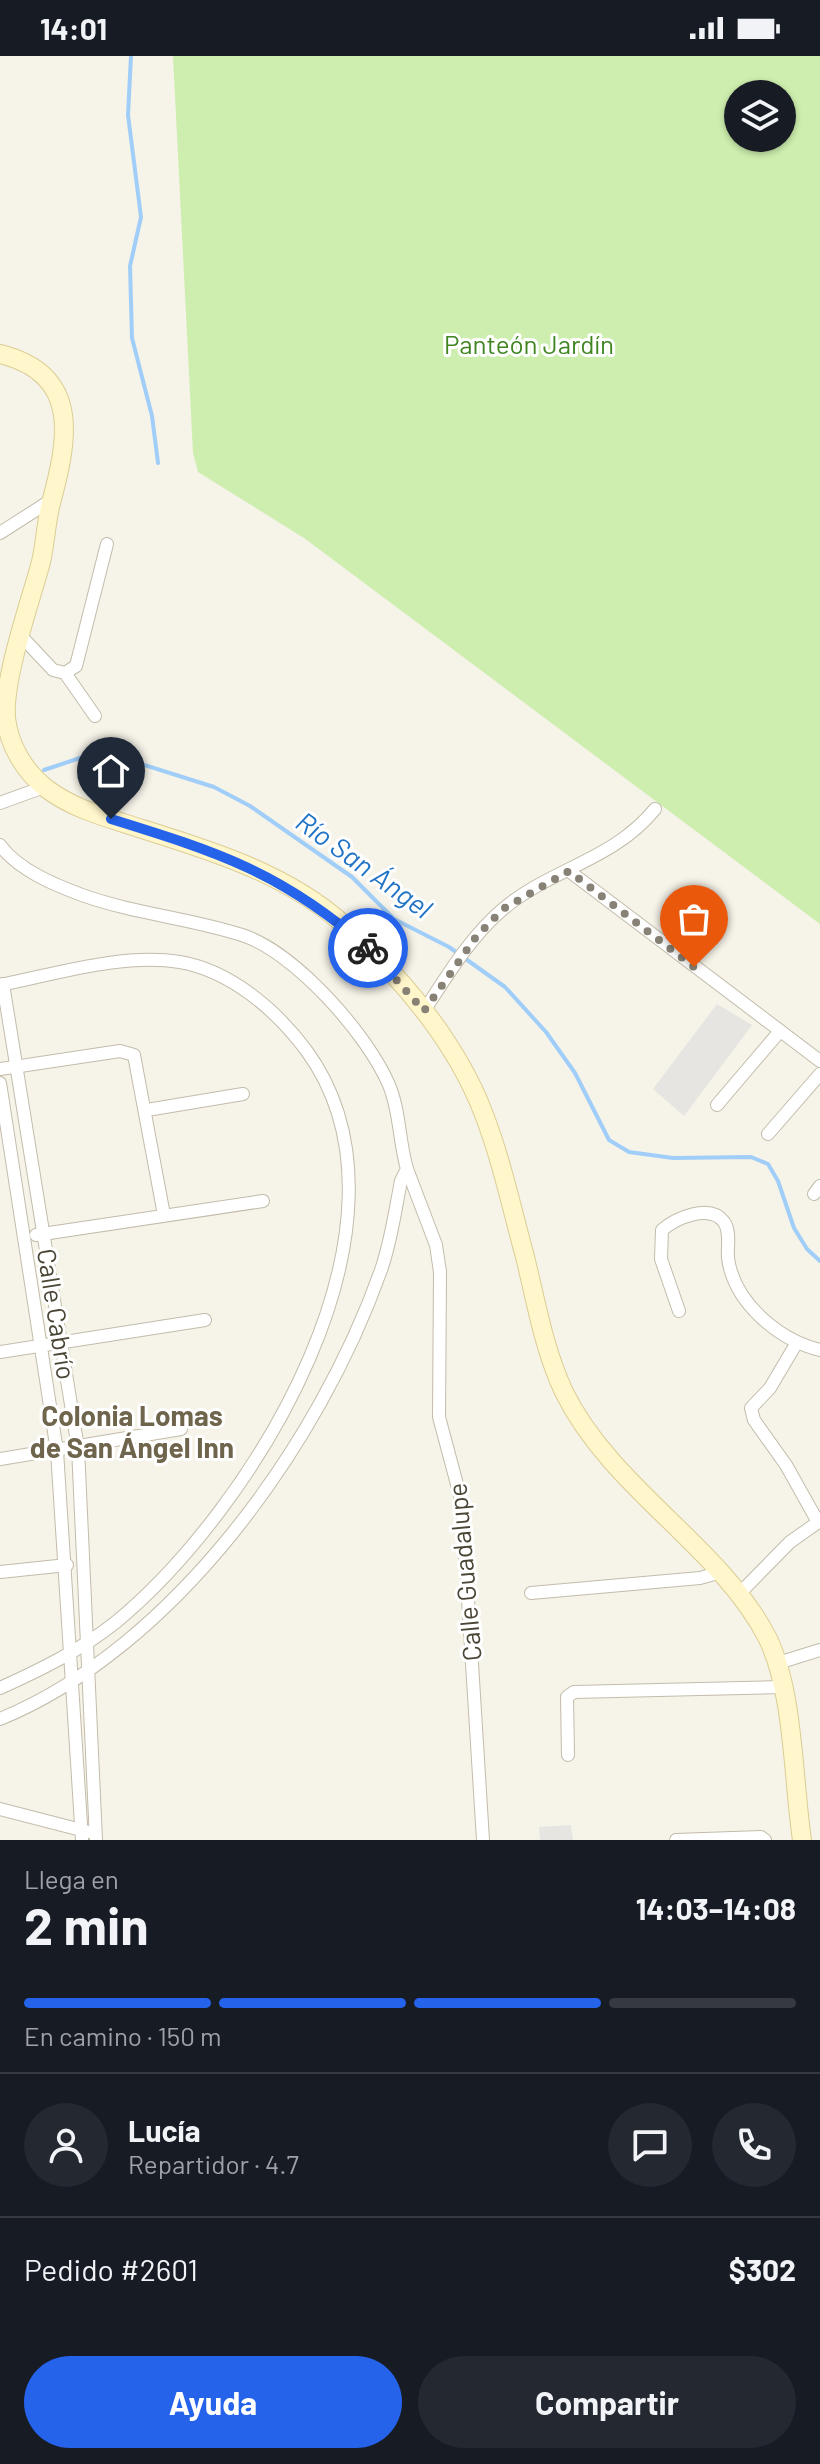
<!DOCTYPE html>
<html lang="es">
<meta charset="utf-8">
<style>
body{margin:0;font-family:Barlow,sans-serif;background:#242831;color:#f1f3f6;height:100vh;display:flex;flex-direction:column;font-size:30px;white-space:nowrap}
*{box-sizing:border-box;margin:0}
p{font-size:26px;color:#9ea1a6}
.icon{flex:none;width:44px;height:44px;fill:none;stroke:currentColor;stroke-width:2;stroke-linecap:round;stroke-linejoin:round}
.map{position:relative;height:1784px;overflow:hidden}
.panel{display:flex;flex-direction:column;background:#171b24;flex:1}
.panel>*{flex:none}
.buttons{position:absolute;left:724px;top:24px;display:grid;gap:16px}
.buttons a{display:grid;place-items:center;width:72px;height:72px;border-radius:50%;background:#171b24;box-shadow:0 2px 6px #0004;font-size:40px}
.pin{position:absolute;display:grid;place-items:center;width:68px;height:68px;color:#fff;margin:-82px -34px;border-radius:50% 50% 50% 0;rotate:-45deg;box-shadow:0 0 8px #0007}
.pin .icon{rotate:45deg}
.courier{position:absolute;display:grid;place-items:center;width:80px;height:80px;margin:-40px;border:6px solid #2563eb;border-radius:50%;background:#fff;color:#222;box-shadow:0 2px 10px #0007}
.overview em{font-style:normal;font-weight:700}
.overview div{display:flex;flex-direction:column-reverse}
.overview{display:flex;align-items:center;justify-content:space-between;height:136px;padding:0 24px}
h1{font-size:52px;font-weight:700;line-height:60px}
.bar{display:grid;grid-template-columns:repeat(4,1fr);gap:12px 8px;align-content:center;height:96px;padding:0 24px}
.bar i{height:10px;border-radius:6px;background:#363941}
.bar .current{background:#2563eb}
.bar p{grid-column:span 4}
.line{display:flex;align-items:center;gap:20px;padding:0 24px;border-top:2px solid #363941}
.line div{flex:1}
.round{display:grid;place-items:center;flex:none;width:84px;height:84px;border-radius:42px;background:#242831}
.button{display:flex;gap:16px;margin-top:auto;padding:16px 24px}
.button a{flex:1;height:92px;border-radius:48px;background:#2563eb;color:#fff;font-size:32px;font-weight:700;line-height:92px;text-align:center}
.button a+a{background:#242831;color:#f1f3f6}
.status{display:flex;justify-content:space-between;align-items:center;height:56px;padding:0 40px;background:#171b24;direction:ltr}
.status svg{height:22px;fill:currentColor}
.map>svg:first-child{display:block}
.green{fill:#cdeeae;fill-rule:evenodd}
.parking{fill:#e7e5e1}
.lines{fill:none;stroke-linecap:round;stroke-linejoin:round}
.stream{stroke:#a0cef9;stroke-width:4}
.street-casing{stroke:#c3bcab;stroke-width:14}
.secondary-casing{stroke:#dbcd94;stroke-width:20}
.street{stroke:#fff;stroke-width:12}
.secondary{stroke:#fff6cb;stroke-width:18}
.done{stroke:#878275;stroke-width:8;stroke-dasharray:0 14.4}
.route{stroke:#2563eb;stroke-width:10}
.labels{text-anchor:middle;stroke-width:6;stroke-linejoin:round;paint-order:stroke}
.park-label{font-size:26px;fill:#408522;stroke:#fff}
.street-label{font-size:26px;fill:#4b4536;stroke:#fff}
.water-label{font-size:28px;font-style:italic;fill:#2274c5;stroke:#fff}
.neighbourhood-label{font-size:28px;font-weight:bold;fill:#6f644c;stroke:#fff}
</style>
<div class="status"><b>14:01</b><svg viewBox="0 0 49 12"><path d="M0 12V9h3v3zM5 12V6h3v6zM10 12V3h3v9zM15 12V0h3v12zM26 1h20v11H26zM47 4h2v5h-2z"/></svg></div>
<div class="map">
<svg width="820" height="1784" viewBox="0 0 820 1784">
<rect width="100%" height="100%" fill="#f6f3e9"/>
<path class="green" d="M173,0h647v868l-516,-386 -106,-66 -5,-19zM738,38h44v44h-44z"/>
<g class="parking">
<polygon points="717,948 752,969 684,1060 653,1033"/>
<polygon points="571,1769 573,1784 540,1784 539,1771"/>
</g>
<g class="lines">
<g class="stream">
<polyline points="131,0 128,59 141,161 130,210 132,282 152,360 158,407"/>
<polyline points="44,714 86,700 116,700 214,731 250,750 352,821 394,863 449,891 505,931 546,976 575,1017 609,1084 629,1096 673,1102 751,1101 768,1108 778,1125 794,1172 807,1193 820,1205"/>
</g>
<g class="street-casing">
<g id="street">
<polyline points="0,477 53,443"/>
<polyline points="22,581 53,614 65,617 76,610 107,488"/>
<polyline points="65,617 95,660"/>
<polyline points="0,747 44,731"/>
<path d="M0,789c18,25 55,40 82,50 53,19 108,23 160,40 53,17 126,100 147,150 11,26 10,57 18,84l-6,12c-6,30 -10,61 -20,89 -61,173 -207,378 -381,449"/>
<polyline points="569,815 820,1005"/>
<polyline points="3,928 78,1392 96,1784"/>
<path d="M0,929c56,-11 122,-32 180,-23 51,9 96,48 126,88 126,171 -53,459 -190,572 -35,28 -76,48 -116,66"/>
<path d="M424,955c23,-35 46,-74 79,-102 47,-40 111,-49 152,-100"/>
<polyline points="0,1013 120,995 134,999 164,1159"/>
<polyline points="0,1027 57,1395 82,1784"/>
<polyline points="717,1049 780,975"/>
<polyline points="147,1054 243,1038"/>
<polyline points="768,1078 820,1018"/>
<polyline points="407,1113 436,1189 440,1216 439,1361 462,1447 483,1784"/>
<polyline points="814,1138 820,1130"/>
<polyline points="36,1179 263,1145"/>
<path d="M679,1255l-18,-52 1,-29c14,-12 48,-27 62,-8 7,10 3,25 4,36 6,45 51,82 92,92"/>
<polyline points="796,1288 770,1332 751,1352 754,1364 786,1409 818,1466"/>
<polyline points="0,1296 205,1264"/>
<polyline points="0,1403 181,1373"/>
<polyline points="0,1516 67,1509"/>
<polyline points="531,1537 700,1522 718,1517"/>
<polyline points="738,1539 790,1486 820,1465"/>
<polyline points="778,1607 820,1594"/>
<polyline points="568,1699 567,1641 574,1636 783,1631"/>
<polyline points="0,1753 89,1776"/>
<polyline points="676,1784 761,1781 765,1784"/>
</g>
</g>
<g class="secondary-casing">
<path id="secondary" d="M0,298c84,21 67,89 50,153 -4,18 -5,37 -9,55 -11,41 -38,116 -35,156 3,28 19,54 41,71 28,21 62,29 95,40 70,22 146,45 202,96 56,51 111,115 139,187 18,46 29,97 42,145 11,44 19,93 39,135 47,96 156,154 203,245 27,53 26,143 35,203"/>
</g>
<use href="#street" class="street"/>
<use href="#secondary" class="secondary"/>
</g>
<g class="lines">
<polyline class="done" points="368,892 424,955 476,881 503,853 569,815 694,911"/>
<path class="route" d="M111,763c107,33 172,54 257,129"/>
</g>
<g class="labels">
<g class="park-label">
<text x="529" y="298">Panteón Jardín</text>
</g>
<g class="street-label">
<text transform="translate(56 1258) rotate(81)" y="9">Calle Cabrío</text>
<text transform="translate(465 1516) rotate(-95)" y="9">Calle Guadalupe</text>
</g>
<g class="water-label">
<text transform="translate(364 809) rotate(36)" y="10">Río San Ángel</text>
</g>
<g class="neighbourhood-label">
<text x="132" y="1370">Colonia Lomas<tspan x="132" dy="32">de San Ángel Inn</tspan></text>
</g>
</g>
</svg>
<div class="buttons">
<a><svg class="icon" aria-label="layers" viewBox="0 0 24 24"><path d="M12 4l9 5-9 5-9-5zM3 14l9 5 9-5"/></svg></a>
</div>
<div class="pin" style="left:694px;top:911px;background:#ea580c"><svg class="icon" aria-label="bag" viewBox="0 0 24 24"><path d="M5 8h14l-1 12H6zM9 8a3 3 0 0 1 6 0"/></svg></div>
<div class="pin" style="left:111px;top:763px;background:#1f2937"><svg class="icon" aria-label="home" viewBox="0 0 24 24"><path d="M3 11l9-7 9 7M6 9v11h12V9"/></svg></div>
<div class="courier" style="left:368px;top:892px"><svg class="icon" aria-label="bike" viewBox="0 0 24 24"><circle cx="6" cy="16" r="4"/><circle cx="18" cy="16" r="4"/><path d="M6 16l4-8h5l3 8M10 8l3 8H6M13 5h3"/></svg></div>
</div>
<section class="panel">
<div class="overview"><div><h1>2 min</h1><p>Llega en</p></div><em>14:03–14:08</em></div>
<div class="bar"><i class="current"></i><i class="current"></i><i class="current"></i><i></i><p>En camino · 150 m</p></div>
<div class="line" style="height:144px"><a class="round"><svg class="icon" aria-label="person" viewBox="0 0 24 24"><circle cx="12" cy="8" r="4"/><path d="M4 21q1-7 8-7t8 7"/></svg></a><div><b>Lucía</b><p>Repartidor · 4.7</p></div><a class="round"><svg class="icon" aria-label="chat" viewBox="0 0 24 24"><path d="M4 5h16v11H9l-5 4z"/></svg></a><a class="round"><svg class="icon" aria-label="phone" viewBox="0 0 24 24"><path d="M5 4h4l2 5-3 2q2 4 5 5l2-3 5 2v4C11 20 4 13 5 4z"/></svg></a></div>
<div class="line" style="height:104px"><div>Pedido #2601</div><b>$302</b></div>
<div class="button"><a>Ayuda</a><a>Compartir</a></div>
</section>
